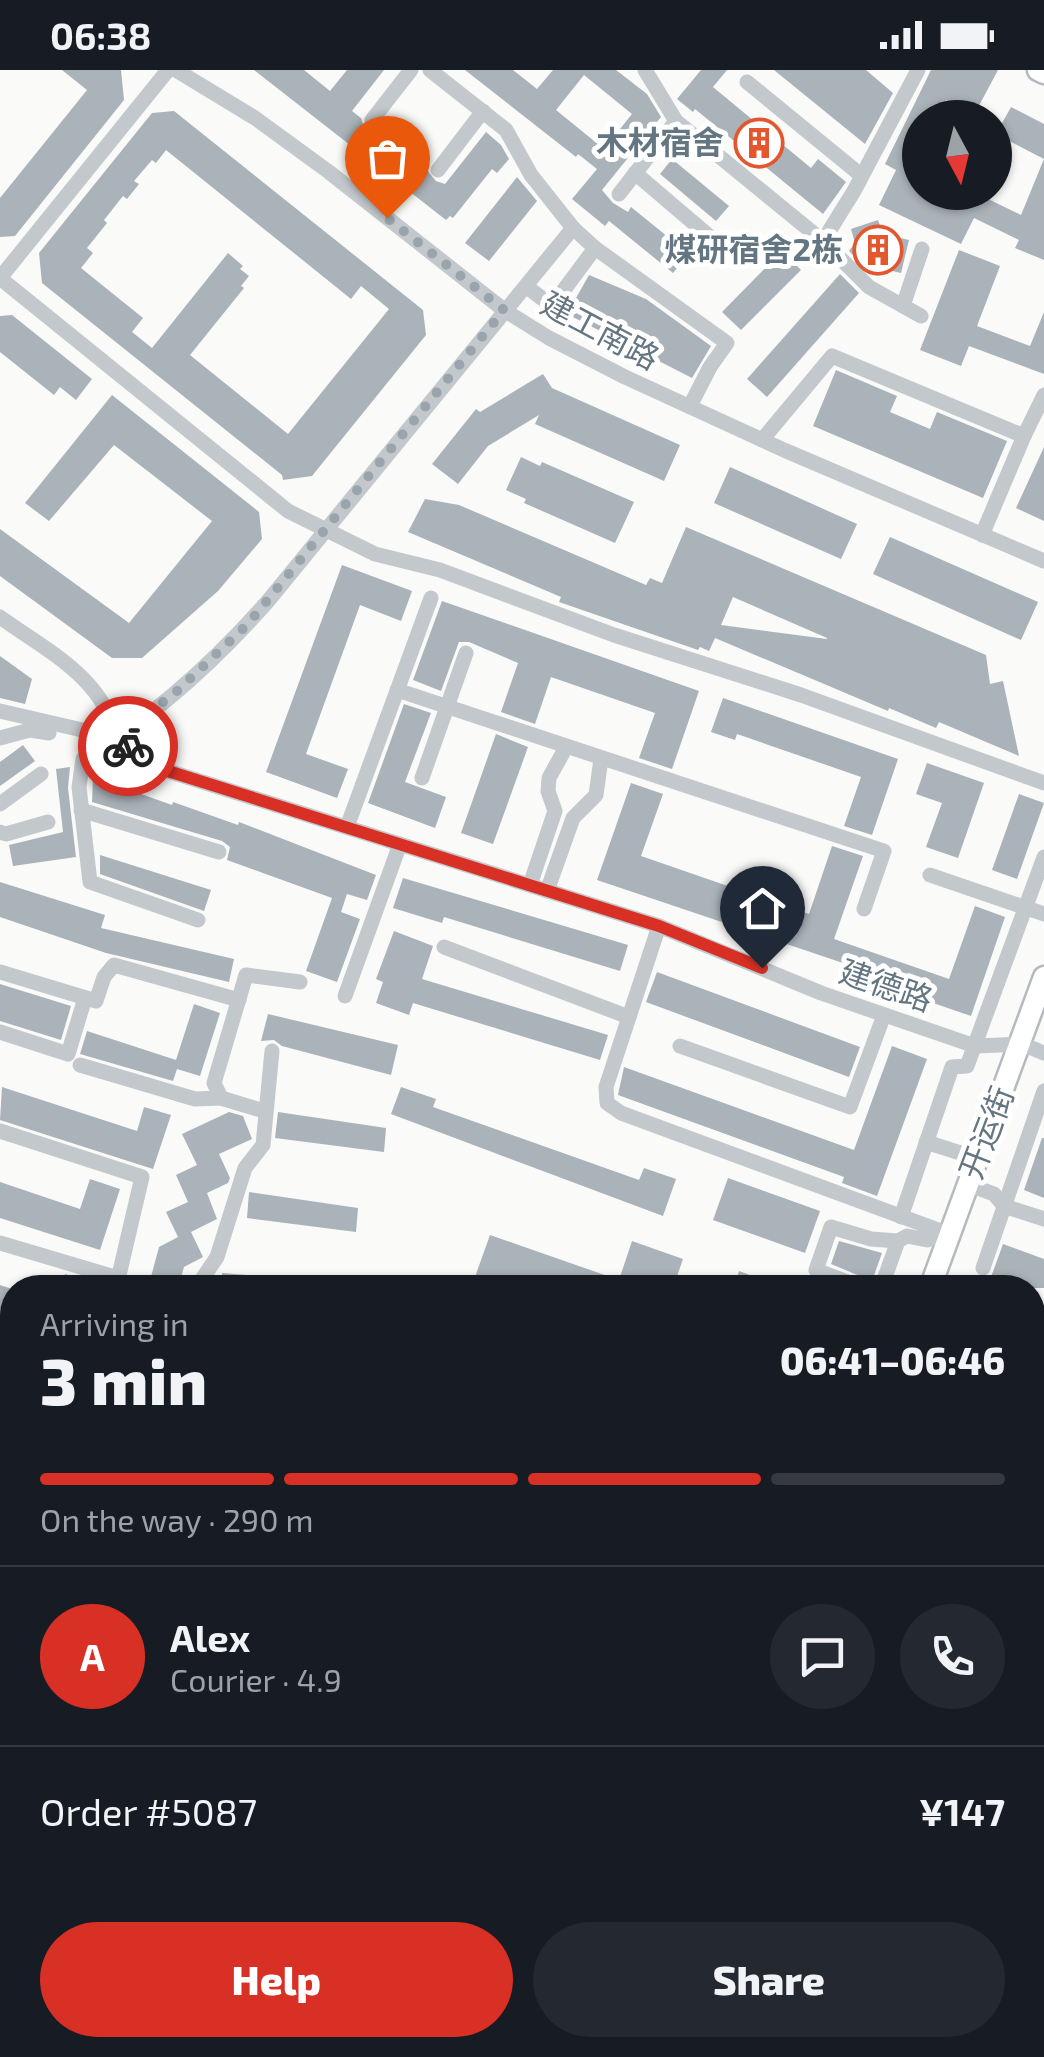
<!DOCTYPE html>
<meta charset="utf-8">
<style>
body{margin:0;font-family:"Exo 2","Noto Sans SC",sans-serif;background:#242831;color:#f1f3f6;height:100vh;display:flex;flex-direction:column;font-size:38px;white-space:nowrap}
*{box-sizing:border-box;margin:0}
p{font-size:32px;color:#9ea1a6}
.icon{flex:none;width:55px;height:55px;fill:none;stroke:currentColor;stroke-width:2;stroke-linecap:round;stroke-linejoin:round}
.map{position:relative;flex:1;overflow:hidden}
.details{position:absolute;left:0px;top:1205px;width:1045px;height:782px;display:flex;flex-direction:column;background:#171b24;border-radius:40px 40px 0 0;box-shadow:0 2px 8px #0004}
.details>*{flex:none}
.needle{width:65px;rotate:173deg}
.controls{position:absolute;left:902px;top:30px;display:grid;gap:20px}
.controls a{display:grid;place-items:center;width:110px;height:110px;border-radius:50%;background:#171b24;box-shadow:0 2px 8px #0004;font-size:50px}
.pin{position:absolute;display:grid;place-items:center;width:85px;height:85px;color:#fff;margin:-102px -42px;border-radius:50% 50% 50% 0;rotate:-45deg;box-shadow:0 0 10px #0007}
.pin .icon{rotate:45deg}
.courier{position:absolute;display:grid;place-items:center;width:100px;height:100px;margin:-50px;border:8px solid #d93025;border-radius:50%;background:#fff;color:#222;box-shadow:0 2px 12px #0007}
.overview em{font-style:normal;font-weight:800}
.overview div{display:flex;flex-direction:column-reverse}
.overview{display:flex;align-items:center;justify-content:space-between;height:170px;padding:0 40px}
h1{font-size:65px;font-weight:800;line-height:75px}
.bar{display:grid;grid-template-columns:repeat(4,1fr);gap:15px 10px;align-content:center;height:120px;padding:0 40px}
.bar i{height:12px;border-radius:8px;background:#363941}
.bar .current{background:#d93025}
.bar p{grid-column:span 4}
.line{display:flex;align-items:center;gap:25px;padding:0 40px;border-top:2px solid #363941}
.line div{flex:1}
.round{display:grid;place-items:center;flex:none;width:105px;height:105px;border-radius:52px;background:#242831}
.primary-button{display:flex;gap:20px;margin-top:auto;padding:20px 40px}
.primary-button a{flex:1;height:115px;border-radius:60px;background:#d93025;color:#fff;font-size:40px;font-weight:800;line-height:115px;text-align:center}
.primary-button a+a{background:#242831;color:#f1f3f6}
.status{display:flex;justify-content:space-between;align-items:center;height:70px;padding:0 50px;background:#171b24;direction:ltr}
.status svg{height:28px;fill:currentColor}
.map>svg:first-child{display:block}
.built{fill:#e8e9e9}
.building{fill:#aab3b9;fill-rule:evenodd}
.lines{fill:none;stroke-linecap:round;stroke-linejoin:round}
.major-casing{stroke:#b5babe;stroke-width:25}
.minor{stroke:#c3c8cc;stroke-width:15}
.major{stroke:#fff;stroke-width:20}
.tram{stroke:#a2aab0;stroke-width:2.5}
.rail-casing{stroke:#a2aab0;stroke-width:9}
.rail{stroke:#fff;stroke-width:5;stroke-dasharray:15;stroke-linecap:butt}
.done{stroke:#99a4ac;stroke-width:10;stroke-dasharray:0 18}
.route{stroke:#d93025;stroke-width:12}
.labels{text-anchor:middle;stroke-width:10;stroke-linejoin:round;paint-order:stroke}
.poi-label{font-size:32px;font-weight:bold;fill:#657683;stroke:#fff;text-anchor:end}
.street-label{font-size:32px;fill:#657683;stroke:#fff}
</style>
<div class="status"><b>06:38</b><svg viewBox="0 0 49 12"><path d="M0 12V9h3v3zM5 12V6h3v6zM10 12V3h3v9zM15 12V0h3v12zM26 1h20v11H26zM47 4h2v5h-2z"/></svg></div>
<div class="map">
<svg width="1044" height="1987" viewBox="0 0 1044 1987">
<rect width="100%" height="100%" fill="#fafaf8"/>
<g class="built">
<polygon points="0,1276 12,1279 12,1599 0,1595"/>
<polygon points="404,1975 568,1975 564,1987 400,1987"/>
</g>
<g class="building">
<polygon points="62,0 121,0 124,30 15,166 0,167 0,128 87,20"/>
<polygon points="254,0 304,0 330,21 347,0 384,0 352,41 361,48 364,58 376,60 427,100 436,111 445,114 486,62 501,75 509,89 497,103 492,99 453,148 450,146 446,150"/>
<path d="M465,0h48l24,19 16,-19h63l31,24 14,23 -59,73 11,13 15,9 3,-5 58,47 -16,19 -64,-52 -4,5 -33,-27 25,-30 -19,-15 -2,3zM584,5l48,39 -28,35 -48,-39z"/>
<polygon points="701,0 727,0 713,17 811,98 818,89 846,112 823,144 695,39 693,42 677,29"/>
<polygon points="774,0 866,0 893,23 865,74"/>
<polygon points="931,0 998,0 974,45 946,30 937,48 920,48 920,122 991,122 988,129 1021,145 1044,89 1044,190 1015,178 1019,170 974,148 961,174 879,135 896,100 885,94"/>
<polygon points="1011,37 1044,54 1044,89 996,64"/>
<path d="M174,41l249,199 3,25 -114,141 -29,4 -1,-5 -240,-192 -3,-30 113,-140zM166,80l185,149 10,-13 28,23 -101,125 -98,-79 54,-67 -3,-2 8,-10 -9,-7 3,-3 -15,-13 -76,95 -20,-16 11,-14 -62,-50 12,-15 -6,-5 20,-25 -3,-3 19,-24 4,3 12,-15 -5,-3 18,-21 4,3z"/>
<polygon points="672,89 729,136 716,151 660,104"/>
<polygon points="517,107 537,131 489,191 465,173"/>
<polygon points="878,150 883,164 909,170 901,203 871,196 868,200 849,181 855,173 851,159"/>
<polygon points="959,180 1000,196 977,256 1030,276 1044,242 1044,304 969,276 961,296 920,280"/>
<polygon points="782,181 801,200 741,260 722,242"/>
<polygon points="840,204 859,223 767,327 747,309"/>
<polygon points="589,205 646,229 711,276 692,308 567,244"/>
<polygon points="12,245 92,309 76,330 60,317 54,325 0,282 0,246"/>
<polygon points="836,300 897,326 890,342 930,359 937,342 1007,371 983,428 813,356"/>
<polygon points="543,304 552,318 680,375 664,411 535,354 539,345 488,376 458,414 432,394 476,339 480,342"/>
<polygon points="112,325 259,442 262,469 218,521 142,588 112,588 0,506 0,459 129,553 212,451 114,375 49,451 25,433"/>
<polygon points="1044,377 1044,451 1016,438"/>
<polygon points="521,387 540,396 542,392 634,432 615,473 524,433 526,429 506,420"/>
<polygon points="730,397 857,454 841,489 714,433"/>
<path d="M425,429l34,6 187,80 4,-7 12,5 24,-56 300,128 4,29 13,-3 16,75 -80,-34 -3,6 -47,-20 -1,3 -173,-73 -6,13 -9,-4 -2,3 -139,-48 2,-5 -153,-65zM733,527l94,41v1l-106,-14z"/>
<polygon points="890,467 1038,532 1021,570 873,504"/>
<polygon points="342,495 412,521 401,551 360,535 306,684 348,699 337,728 266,702"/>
<polygon points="442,531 699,621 672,699 639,688 655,643 551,607 535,654 501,642 518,593 469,572 459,572 441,621 413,610"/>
<polygon points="0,586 32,609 25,634 0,628"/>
<polygon points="723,628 898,689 872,765 844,756 861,707 737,664 735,670 711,662"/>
<polygon points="404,634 431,643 405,712 446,727 435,758 368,733"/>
<polygon points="496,664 528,677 493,774 461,763"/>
<polygon points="23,675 35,691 0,716 0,692"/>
<polygon points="927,693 984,713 958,788 926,777 942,733 916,724"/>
<polygon points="70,697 68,718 76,787 13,796 9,775 63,762 56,699"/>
<polygon points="93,707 172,735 173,732 238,755 239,752 376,805 367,830 347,824 341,842 360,849 337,912 306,901 332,828 227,790 230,777 222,771 92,732"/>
<polygon points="631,713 663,724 641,786 809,844 832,776 863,786 834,869 949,909 975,836 1005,847 971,946 840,901 843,893 597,810"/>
<polygon points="1019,724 1044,733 1017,809 992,800"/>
<polygon points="100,785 211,820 204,841 100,804"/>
<polygon points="403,808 628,875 620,901 444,847 442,853 393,838"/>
<polygon points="0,812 105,845 101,858 234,889 229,912 106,883 0,847"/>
<polygon points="394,861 433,876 422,909 608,965 600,990 413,933 409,945 376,933 383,912 376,909"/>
<polygon points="657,902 860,977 849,1007 646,932"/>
<polygon points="0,914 71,936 61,970 0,951"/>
<polygon points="194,934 220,943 200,1006 177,999 173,1011 80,984 87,961 176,990"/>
<polygon points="268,944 398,975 391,1005 282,976 274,970 261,971"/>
<polygon points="892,976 927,989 877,1126 842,1113 844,1107 618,1025 624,997 854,1080"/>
<polygon points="2,1017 137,1061 144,1037 171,1045 153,1099 0,1050"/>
<polygon points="401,1017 436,1029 433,1037 639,1110 644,1098 676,1109 663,1146 391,1044"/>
<polygon points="229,1042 243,1046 252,1069 219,1084 230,1108 228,1113 207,1123 217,1149 191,1162 203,1187 184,1197 178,1218 148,1218 159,1177 178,1167 166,1142 188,1132 176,1105 197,1095 182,1064"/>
<polygon points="278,1042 386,1058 384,1082 275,1068"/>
<polygon points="1042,1068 1044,1068 1044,1128 1024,1120"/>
<polygon points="728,1108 820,1141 805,1183 713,1150"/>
<polygon points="90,1109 120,1119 100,1180 0,1148 0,1112 80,1139"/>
<polygon points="249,1122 358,1138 356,1162 247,1148"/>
<polygon points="490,1165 619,1210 632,1171 683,1189 673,1218 471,1218"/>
<polygon points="839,1171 882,1183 872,1211 831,1194"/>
<polygon points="1003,1174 1044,1189 1044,1218 987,1218"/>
<polygon points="739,1201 780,1216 779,1218 734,1218"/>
<polygon points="222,1203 259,1206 258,1218 221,1218"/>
<polygon points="65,1204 100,1215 99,1218 60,1218"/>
<polygon points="0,1215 12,1219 12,1254 0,1250"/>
<polygon points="0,1297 12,1299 12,1356 0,1354"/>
<polygon points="10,1494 12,1494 11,1595 0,1592 0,1524"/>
<polygon points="10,1636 12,1636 12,1724 0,1720 0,1667"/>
<polygon points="0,1755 12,1759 12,1785 0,1780"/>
<polygon points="0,1858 12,1861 12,1883 0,1879"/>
<polygon points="0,1902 12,1906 12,1926 0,1923"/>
<polygon points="0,1946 12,1949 12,1975 74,1975 70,1987 28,1987 0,1977"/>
<polygon points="111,1975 145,1975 141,1987 108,1987"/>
<polygon points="284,1975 398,1975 394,1987 280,1987"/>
<polygon points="529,1975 602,1975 598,1987 524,1987"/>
<polygon points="739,1975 776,1975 772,1987 735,1987"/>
<polygon points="795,1975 843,1975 839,1987 824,1987"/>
</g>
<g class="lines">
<g class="major-casing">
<g id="major">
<polyline points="1038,0 1044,3"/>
<polyline points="930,1218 1044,907"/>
<polyline points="632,1987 637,1975"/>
<polyline points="653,1987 658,1975"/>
</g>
</g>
<g class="minor">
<polyline points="176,0 255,48 329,102 504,240 549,268 625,307 784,380 1044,491"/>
<polyline points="645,0 676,51 823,171 869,217 921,246"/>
<polyline points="747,12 862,106"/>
<polyline points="372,50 411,0"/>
<polyline points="438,100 483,41"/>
<polyline points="635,103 709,166"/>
<polyline points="619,124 676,51"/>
<polyline points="573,158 595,178 727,273 710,297 690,336"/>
<polyline points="823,171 854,121 918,0"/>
<polyline points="0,208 288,441 375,484 440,500 614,565 801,625 1044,713"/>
<polyline points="0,208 168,0"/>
<polyline points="527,217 552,236 595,178"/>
<polyline points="903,236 922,179"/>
<polyline points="762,370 832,286 1024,366 1044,325"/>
<polyline points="982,465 1024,366"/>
<path d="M0,547c47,34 103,60 117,121"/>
<polyline points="397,620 884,781 864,839"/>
<polyline points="0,641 117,668 144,690 171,702 659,856 821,923 975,976 1022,974 1044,983"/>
<polyline points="0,668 30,660 49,663"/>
<polyline points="422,708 466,583"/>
<polyline points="0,734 41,704"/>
<polyline points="81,740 219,782"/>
<polyline points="347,757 431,528"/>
<polyline points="0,762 6,764 48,752"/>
<polyline points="930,805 1044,844"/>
<polyline points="530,815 555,741 548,721 549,708 566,677"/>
<polyline points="547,821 573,748 596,725 601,689"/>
<path d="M198,850l-108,-38 -11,-95 4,-28c70,-41 131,-97 185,-158l305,-373 -42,-53 -25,-45 -76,-60"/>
<polyline points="659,856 606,1017 607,1033 621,1043 949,1164 927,1170 907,1166 898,1171 881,1218"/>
<polyline points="444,877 629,947"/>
<polyline points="0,902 96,931 104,907 114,895 239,930"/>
<polyline points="345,926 400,774"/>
<polyline points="0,962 68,984 85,928"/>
<polyline points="680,976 850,1037 884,945"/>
<polyline points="80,995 195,1029 221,1028"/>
<polyline points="264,1041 221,1028 214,1013 246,905 300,912"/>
<polyline points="0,1061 142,1107 116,1218"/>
<polyline points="926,1072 976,1088"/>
<polyline points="967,1114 994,1124 1004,1136 1044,1149"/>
<polyline points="901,1147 952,997 967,996 1044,787"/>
<polyline points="0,1173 118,1208"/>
<polyline points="983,1198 1044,1021"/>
<polyline points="196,1218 217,1187 245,1098 263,1075 272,981"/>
<polyline points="863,1218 816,1200 831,1157 871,1169 898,1171"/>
<polyline points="0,1264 12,1267"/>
<polyline points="0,1455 12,1407"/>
<polyline points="0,1603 8,1606"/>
<polyline points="0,1738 12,1739"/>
<polyline points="0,1846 12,1850"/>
<polyline points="0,1890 12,1895"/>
<polyline points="0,1934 12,1938"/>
<polyline points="208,1975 243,1987"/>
<polyline points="96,1987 100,1975"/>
<polyline points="616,1987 621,1975"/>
<polyline points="675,1987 680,1975"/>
</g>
<use href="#major" class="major"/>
<g class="tram">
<polyline points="1032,1541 1044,1508"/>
<polyline points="1032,1569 1044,1536"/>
<polyline points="886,1987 890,1975"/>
</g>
<g class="rail-casing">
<g id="rail">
<polyline points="1032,1701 1044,1670"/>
<polyline points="1032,1745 1044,1714"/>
<polyline points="926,1987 931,1975"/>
<polyline points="943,1987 947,1975"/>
</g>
</g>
<use href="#rail" class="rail"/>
</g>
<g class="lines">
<polyline class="done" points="128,676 117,668 177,621 248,554 504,240 387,148"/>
<polyline class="route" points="128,676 144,690 171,702 659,856 762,898"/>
</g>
<defs>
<g id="building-ring" transform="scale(2.5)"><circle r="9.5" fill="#fff" stroke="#e4572e" stroke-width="1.5"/><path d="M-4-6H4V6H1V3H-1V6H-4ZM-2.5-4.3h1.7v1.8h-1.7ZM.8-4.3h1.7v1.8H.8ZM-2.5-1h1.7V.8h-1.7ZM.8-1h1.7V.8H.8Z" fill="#e4572e"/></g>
</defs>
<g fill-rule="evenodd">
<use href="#building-ring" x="759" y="73"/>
<use href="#building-ring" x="878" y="180"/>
</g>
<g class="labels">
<g class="poi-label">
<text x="724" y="84">木材宿舍</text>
<text x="843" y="191">煤研宿舍2栋</text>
</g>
<g class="street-label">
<text transform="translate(600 261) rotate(28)" y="11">建工南路</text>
<text transform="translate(886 916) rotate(19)" y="11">建德路</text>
<text transform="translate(987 1063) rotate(-69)" y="11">开运街</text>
</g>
</g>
</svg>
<div class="controls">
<a><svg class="needle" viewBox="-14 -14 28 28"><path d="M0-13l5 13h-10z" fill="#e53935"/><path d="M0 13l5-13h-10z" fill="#9ea1a6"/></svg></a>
</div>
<div class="pin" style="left:387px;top:148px;background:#ea580c"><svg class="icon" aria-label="bag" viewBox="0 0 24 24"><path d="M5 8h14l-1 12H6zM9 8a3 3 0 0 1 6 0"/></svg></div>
<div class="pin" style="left:762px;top:898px;background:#1f2937"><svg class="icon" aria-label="home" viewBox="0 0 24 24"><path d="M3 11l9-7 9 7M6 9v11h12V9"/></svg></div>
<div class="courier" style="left:128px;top:676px"><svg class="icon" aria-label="bike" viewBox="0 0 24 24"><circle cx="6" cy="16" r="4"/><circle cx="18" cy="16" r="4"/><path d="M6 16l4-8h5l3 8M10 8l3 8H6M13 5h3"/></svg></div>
<section class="details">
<div class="overview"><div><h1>3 min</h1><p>Arriving in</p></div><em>06:41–06:46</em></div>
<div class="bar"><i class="current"></i><i class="current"></i><i class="current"></i><i></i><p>On the way · 290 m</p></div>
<div class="line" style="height:180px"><b class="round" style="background:#d93025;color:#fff">A</b><div><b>Alex</b><p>Courier · 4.9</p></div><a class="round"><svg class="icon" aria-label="chat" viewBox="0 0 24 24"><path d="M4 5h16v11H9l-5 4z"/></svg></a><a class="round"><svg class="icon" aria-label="phone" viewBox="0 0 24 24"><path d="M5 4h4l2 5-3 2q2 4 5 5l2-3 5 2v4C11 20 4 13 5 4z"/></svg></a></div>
<div class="line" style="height:130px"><div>Order #5087</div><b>¥147</b></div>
<div class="primary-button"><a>Help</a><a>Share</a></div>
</section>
</div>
